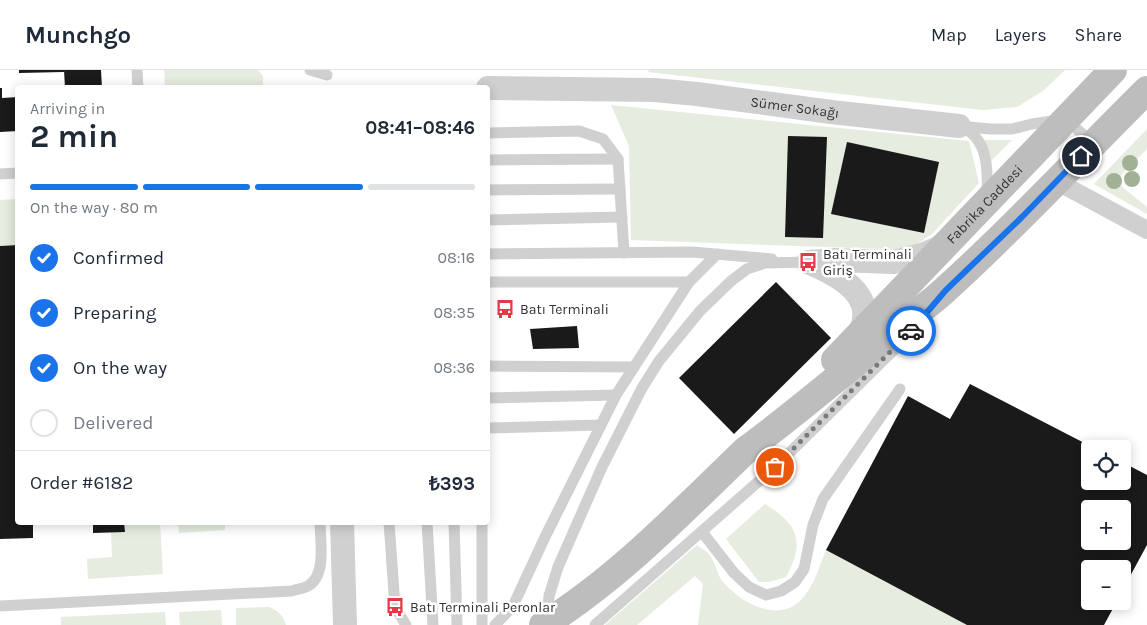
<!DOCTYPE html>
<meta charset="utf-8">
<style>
body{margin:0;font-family:Karla,sans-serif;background:#f2f2f3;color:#1f2937;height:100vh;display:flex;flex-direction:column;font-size:19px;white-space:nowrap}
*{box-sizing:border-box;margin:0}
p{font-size:16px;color:#747a83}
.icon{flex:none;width:28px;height:28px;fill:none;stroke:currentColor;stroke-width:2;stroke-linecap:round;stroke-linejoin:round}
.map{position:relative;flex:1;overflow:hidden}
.drawer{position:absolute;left:15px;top:15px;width:475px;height:440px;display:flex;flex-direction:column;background:#fff;border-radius:5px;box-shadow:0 2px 12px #0003}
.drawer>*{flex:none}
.controls{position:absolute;left:1081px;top:370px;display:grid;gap:10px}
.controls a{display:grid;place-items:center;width:50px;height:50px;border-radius:5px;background:#fff;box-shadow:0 2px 12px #0003;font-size:25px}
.pin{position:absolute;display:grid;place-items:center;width:42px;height:42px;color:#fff;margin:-21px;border:2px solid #fff;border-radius:50%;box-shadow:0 1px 5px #0007}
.courier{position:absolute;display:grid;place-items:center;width:50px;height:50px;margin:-25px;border:4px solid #1a73e8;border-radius:50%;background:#fff;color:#222;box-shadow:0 1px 6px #0007}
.headline em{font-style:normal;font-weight:700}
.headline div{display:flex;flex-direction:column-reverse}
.headline{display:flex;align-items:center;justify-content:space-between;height:85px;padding:0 15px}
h1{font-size:32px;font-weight:700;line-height:38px}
.bar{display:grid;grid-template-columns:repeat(4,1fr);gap:8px 5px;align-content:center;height:60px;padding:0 15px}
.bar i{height:6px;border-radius:4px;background:#e0e1e3}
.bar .current{background:#1a73e8}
.bar p{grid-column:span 4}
.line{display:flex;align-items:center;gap:12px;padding:0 15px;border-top:1px solid #e0e1e3}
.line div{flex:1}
ol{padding:0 15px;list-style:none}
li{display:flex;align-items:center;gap:15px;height:55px}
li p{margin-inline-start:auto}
li .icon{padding:5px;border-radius:50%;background:#1a73e8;color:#fff;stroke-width:4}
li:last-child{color:#747a83}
li i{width:28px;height:28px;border:2px solid #e0e1e3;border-radius:50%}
header{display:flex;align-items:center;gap:30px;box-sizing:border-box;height:70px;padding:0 25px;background:#fff;border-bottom:1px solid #e0e1e3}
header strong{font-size:24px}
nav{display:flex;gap:28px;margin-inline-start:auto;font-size:18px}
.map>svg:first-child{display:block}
.green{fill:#e6ecdf}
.building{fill:#1a1a1a;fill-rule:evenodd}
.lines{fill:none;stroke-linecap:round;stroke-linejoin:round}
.service{stroke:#d0d0d0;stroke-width:11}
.pedestrian{stroke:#d0d0d0;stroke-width:18}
.minor{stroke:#d0d0d0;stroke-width:24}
.secondary{stroke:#bdbdbd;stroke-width:28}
.secondary-bridge{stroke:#bdbdbd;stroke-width:28}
.tree{fill:#a2b095}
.done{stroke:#7a7a7a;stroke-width:5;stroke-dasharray:0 9}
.route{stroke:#1a73e8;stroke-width:6}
.labels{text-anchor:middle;stroke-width:5;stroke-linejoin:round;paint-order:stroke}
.street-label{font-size:14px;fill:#333;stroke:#fff}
.poi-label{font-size:14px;fill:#333;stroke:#fff;text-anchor:start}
</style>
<header>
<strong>Munchgo</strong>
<nav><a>Map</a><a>Layers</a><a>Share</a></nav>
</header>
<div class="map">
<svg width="1147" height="555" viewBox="0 0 1147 555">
<rect width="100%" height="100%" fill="#fff"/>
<g class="green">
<polygon points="164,0 258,0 263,6 263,17 165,17"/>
<polygon points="649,0 1065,0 1043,21 1017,37 982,40 648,2"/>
<polygon points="611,35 969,71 979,113 933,163 909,180 631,170 629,76"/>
<polygon points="1147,59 1147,79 1115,111 1147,137 1147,144 1094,114"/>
<polygon points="984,70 1012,70 991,91"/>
<polygon points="17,129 17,175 0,176 0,130"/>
<path d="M765,434c34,21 40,38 21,73l-17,5h-10l-33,-43z"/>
<polygon points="124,453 160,453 163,504 88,509 87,489 112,487 111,462 125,462"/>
<polygon points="178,453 225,453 225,460 179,463"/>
<path d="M697,475c4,3 9,6 12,9 7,8 7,20 14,28 17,20 53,41 77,19 14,-14 19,-34 26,-51l141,75h-269l5,-41 -8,-8 -58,49h-32z"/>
<path d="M269,537c9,4 14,8 17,18h-50v-17z"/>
<polygon points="221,540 222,555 180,555 179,542"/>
<polygon points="165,542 166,555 61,555 61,547"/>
</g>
<g class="building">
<polygon points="19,0 64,0 64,2 19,3"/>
<polygon points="64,0 101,0 102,18 65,18"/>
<polygon points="0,18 2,18 2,28 18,27 18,61 0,62"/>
<polygon points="788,66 827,67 823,168 785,167"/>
<polygon points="847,72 939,92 924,163 831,144"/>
<polygon points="18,175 18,452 33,452 33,468 0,469 0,176"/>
<polygon points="776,212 831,268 734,364 679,308"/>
<polygon points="577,256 579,278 533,279 530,259"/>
<path d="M970,314l126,65h-6v32h32v-19l25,13v70l-25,46v-22h-32v32h27l-13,24h-137l-141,-75 82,-154 42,23zM1090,439h32v32h-32z"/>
<polygon points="93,452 124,452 125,462 93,463"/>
</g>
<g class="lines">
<g class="service">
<polyline points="137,0 138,18"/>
<polyline points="310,0 327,5"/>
<polyline points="959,56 990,59 1012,59 1032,54 1065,49 1093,73"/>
<path d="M963,58c25,11 25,42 24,66"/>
<polyline points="488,63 579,61 603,69 618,89 624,183"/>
<polyline points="488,90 618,89"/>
<polyline points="0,104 18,103"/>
<polyline points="488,120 620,119"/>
<polyline points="488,150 622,147"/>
<polyline points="488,184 692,182 772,189"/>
<polyline points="488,212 689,212"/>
<polyline points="488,296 634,297"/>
<polyline points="488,328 616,325"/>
<polyline points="488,358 601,355"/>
<polyline points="389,452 395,537 406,555"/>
<polyline points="427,452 433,555"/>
<polyline points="454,452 457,555"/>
<polyline points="482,452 482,555"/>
<polyline points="702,462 734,503 749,517 766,525 781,521 795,512 804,499 813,455 823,429 900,319"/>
<path d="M0,536l292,-15c5,-2 11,-2 16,-5 19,-11 12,-45 12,-64"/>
<polyline points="550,548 548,538 549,526 558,497 602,397 642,318 659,291 700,241 731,211 747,199 765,193 808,192"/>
<polyline points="495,555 513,536 545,467 616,325 689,212 717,184"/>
<polyline points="595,555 775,397 908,266"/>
</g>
<polyline class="pedestrian" points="1056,111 1147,160"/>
<g class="minor">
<path id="s1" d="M488,18l166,2 43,4 134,18 128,14"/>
<polyline points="808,192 836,190 893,192 922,185 943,176"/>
<path d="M810,193c21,9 58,26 54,55 0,7 -4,13 -7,19"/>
<polyline points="342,452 345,555"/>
</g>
<g class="secondary">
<path id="s2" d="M835,290l278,-290"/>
<path d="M746,380c53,-39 103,-82 154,-124 15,-13 33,-24 47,-38 70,-63 133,-132 200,-198"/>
</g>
<path class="secondary-bridge" d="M543,555c76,-47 139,-114 203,-175"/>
</g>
<g class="tree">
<circle cx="1130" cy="93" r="8"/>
<circle cx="1132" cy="109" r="8"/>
<circle cx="1114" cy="111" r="8"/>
</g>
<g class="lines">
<polyline class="done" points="775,397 911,261"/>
<polyline class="route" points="911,261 946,220 1022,147 1081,86"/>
</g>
<defs>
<g id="bus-bare" transform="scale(1.5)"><path d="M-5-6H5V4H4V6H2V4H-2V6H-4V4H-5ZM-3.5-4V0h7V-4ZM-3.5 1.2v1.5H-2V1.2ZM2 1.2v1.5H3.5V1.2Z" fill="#e63946" stroke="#fff" stroke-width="2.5" paint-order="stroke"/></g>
</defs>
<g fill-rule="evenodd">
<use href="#bus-bare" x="808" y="192"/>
<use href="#bus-bare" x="505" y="239"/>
<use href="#bus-bare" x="395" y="537"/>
</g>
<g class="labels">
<g class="street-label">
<text dy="5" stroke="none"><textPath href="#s1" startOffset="308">Sümer Sokağı</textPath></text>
<text dy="5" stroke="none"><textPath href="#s2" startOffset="216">Fabrika Caddesi</textPath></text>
</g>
<g class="poi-label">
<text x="823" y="189">Batı Terminali<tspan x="823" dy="16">Giriş</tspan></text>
<text x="520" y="244">Batı Terminali</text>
<text x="410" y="542">Batı Terminali Peronlar</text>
</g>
</g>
</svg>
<div class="controls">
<a><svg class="icon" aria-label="locate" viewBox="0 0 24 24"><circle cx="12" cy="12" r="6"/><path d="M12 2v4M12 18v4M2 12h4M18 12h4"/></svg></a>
<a>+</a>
<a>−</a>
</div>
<div class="pin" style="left:775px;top:397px;background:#ea580c"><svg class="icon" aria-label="bag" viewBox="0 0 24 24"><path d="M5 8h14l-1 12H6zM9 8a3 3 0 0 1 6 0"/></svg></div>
<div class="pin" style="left:1081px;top:86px;background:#1f2937"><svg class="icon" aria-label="home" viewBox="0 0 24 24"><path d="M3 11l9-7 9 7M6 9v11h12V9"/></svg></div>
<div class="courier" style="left:911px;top:261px"><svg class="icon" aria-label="car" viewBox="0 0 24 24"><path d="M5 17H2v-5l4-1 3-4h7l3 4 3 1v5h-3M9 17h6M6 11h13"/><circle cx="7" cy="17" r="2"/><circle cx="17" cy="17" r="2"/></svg></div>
<section class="drawer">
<div class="headline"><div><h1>2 min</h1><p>Arriving in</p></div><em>08:41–08:46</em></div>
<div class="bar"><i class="current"></i><i class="current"></i><i class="current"></i><i></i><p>On the way · 80 m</p></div>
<ol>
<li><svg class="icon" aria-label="check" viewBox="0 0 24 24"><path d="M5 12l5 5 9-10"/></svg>Confirmed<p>08:16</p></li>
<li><svg class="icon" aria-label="check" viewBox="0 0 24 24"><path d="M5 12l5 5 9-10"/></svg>Preparing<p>08:35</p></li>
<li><svg class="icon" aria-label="check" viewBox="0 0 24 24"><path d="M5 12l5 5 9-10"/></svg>On the way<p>08:36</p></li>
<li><i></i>Delivered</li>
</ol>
<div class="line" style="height:65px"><div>Order #6182</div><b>₺393</b></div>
</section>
</div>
